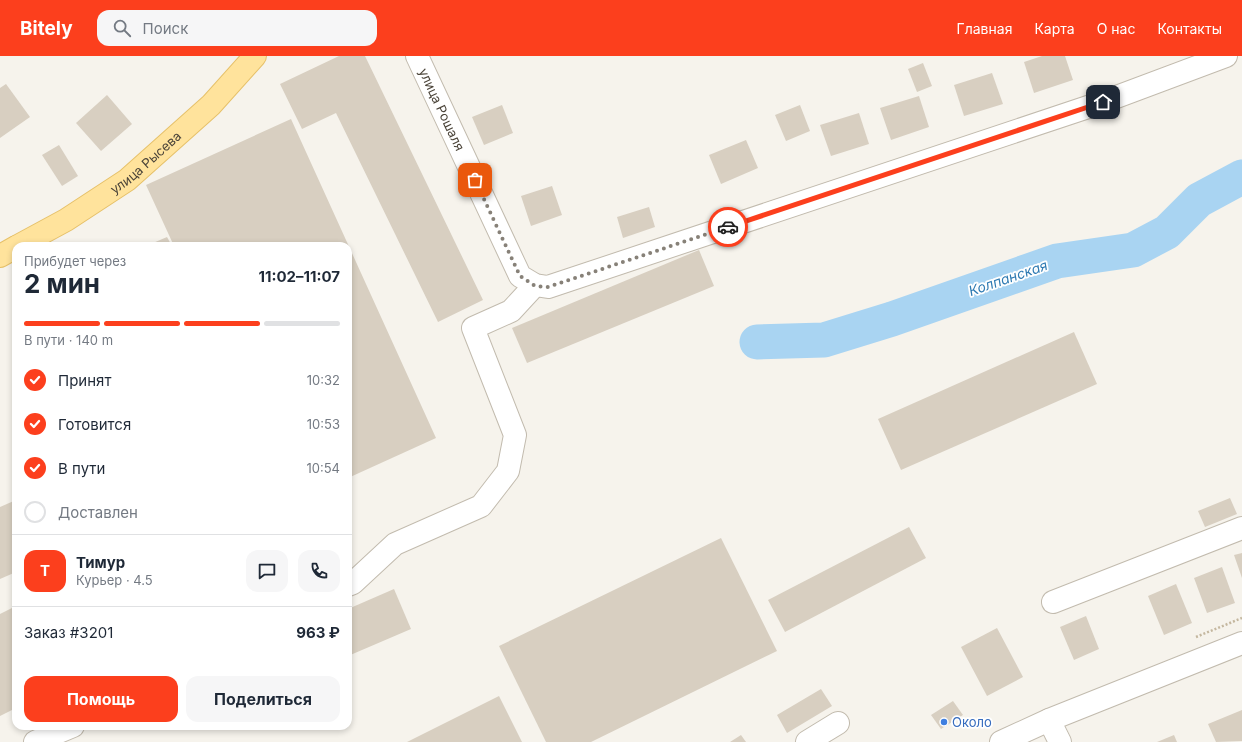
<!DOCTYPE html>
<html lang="ru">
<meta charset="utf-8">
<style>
body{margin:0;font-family:Inter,sans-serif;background:#f6f6f7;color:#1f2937;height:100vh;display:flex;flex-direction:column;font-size:15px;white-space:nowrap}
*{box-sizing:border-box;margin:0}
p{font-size:13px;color:#747a83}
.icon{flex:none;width:22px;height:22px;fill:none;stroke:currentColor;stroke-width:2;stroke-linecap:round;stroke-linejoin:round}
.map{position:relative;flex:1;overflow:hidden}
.side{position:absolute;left:12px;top:186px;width:340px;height:488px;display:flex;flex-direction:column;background:#fff;border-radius:12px;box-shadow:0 2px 6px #0003}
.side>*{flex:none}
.pin{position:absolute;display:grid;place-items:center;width:34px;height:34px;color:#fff;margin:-17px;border-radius:8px;box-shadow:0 2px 6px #0006}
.courier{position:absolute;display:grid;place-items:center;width:40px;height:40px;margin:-20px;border:3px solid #fc3f1d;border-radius:50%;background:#fff;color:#222;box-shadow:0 1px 5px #0007}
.summary em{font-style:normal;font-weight:700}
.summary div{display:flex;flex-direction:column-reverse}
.summary{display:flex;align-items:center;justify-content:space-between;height:68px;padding:0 12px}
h1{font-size:26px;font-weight:700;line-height:30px}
.bar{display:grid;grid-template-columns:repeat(4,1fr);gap:6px 4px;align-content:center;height:48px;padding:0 12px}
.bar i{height:5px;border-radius:3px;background:#e0e1e3}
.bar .selected{background:#fc3f1d}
.bar p{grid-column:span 4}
.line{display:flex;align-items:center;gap:10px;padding:0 12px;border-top:1px solid #e0e1e3}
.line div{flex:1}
.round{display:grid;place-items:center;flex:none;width:42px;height:42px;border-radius:12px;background:#f6f6f7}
ol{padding:0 12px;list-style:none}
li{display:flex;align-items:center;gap:12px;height:44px}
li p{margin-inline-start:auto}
li .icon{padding:4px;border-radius:50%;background:#fc3f1d;color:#fff;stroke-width:4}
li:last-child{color:#747a83}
li i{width:22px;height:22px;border:2px solid #e0e1e3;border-radius:50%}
.primary-button{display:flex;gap:8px;margin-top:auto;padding:8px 12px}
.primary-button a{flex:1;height:46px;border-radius:12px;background:#fc3f1d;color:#fff;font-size:16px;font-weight:700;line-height:46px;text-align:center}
.primary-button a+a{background:#f6f6f7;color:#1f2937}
header{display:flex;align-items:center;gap:24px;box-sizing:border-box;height:56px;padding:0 20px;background:#fc3f1d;color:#fff}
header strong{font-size:19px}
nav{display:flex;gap:22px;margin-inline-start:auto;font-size:14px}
.search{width:280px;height:36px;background:#f6f6f7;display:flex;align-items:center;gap:10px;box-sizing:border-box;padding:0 14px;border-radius:12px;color:#747a83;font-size:15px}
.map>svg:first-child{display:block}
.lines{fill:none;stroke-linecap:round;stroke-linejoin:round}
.river{stroke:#a9d4f2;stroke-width:35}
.building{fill:#d8cfc1}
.minor-casing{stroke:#c2bbae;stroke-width:24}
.major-casing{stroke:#e6c16a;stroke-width:24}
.path{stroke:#c4b79f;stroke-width:2.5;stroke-dasharray:2 2;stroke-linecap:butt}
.minor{stroke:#fff;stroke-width:22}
.major{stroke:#ffe39c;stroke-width:22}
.done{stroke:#878178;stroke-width:4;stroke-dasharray:0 7.2}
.route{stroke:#fc3f1d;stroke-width:5}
.shop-dot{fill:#3f7fe0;stroke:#fff;stroke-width:1.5}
.labels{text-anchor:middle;stroke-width:3.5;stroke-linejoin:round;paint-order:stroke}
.street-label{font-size:13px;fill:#4b4439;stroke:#fff}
.shop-label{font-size:13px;fill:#366cbe;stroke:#fff;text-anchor:start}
.water-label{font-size:14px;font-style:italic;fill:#2e7ab2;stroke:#fff}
</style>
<header>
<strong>Bitely</strong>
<div class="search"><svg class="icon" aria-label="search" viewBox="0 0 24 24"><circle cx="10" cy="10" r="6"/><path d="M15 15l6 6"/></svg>Поиск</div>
<nav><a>Главная</a><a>Карта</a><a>О нас</a><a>Контакты</a></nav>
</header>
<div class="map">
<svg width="1242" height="686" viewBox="0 0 1242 686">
<rect width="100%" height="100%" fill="#f6f3ec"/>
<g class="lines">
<polyline class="river" points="757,286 824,284 892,263 1057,205 1133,194 1167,176 1199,144 1242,121"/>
</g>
<g class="building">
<polygon points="339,0 365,0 483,244 438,266 336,57 302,73 280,28"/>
<polygon points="1042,0 1065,0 1073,24 1034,37 1024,6"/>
<polygon points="923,7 932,30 917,36 908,13"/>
<polygon points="992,17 1003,48 964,60 954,29"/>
<polygon points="6,28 30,61 0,82 0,32"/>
<polygon points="107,39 132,68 101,95 76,67"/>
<polygon points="919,40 929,71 891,84 880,52"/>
<polygon points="502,49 513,77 484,89 472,61"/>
<polygon points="800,49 810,75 786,85 775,59"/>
<polygon points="859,57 869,88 831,100 820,69"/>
<polygon points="291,63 436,382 348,422 348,190 174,190 146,129"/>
<polygon points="746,84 758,112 721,128 709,99"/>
<polygon points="59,89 78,120 62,130 42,99"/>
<polygon points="552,130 562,159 531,170 521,140"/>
<polygon points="649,151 655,171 623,182 617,161"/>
<polygon points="167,181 172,190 146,190"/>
<polygon points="699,194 714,230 527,307 512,272"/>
<polygon points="1074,276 1097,328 901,414 878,363"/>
<polygon points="1230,442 1237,458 1205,471 1198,455"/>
<polygon points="16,444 16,516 0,523 0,451"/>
<polygon points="909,471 926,502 785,576 768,544"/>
<polygon points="721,482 777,595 591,686 546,686 499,590"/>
<polygon points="1242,497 1242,522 1234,499"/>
<polygon points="1222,511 1235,547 1207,557 1194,522"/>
<polygon points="1176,528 1192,567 1164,579 1148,540"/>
<polygon points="394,533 411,573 348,600 348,553"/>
<polygon points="16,550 16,652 0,660 0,558"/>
<polygon points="1086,560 1099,593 1074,604 1060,571"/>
<polygon points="997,572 1023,621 987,640 961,591"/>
<polygon points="821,633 832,650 787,677 777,659"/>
<polygon points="499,640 522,686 407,686"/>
<polygon points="953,645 963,659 941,673 931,659"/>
<polygon points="1242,654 1242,685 1216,686 1208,668"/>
<polygon points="741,679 746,686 730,686"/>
<polygon points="1174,679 1177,686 1157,686"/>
</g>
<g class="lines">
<g class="minor-casing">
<g id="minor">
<path id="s1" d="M417,0l103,220 15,9 13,2 555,-185 123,-46"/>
<polyline points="348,529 353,527 395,488 481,450 508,415 515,379 473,272 511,255 535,229"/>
<polyline points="1053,546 1242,472"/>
<polyline points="1049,664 1060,686"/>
<polyline points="35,686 73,670"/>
<polyline points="807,686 838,667"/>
<polyline points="1001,686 1049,664 1242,587"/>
</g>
</g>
<g class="major-casing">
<g id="major">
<path id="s2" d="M18,190l48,-26 61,-40 84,-75 44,-49"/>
<polyline points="0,200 16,191"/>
</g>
</g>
<polyline class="path" points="1196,581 1242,562"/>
<use href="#minor" class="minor"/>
<use href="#major" class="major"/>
</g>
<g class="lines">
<polyline class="done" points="475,124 520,220 535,230 548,231 728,171"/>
<polyline class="route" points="728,171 1103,46"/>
</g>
<circle class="shop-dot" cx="944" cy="666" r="4"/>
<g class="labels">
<g class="street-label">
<text dy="5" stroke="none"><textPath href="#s1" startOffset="59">улица Рошаля</textPath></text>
<text dy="5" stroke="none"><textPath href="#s2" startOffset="153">улица Рысева</textPath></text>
</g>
<g class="shop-label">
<text x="952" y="671">Около</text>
</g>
<g class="water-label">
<text transform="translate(1008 222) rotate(-19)" y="5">Колпанская</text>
</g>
</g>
</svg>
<div class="pin" style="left:475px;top:124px;background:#ea580c"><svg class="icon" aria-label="bag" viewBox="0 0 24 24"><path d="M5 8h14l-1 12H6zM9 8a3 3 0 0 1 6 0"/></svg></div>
<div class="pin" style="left:1103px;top:46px;background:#1f2937"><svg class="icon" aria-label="home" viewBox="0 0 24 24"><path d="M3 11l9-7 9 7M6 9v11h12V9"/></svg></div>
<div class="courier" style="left:728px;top:171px"><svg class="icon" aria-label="car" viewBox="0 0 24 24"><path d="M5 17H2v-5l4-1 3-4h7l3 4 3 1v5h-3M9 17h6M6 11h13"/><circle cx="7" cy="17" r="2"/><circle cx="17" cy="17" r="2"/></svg></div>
<section class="side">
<div class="summary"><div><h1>2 мин</h1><p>Прибудет через</p></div><em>11:02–11:07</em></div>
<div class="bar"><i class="selected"></i><i class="selected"></i><i class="selected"></i><i></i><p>В пути · 140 m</p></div>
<ol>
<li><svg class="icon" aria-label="check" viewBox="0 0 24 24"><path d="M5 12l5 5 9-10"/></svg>Принят<p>10:32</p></li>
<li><svg class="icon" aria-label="check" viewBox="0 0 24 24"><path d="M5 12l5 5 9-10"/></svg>Готовится<p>10:53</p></li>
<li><svg class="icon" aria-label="check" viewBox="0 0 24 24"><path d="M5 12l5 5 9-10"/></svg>В пути<p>10:54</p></li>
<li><i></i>Доставлен</li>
</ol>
<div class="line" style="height:72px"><b class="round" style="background:#fc3f1d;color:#fff">Т</b><div><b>Тимур</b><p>Курьер · 4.5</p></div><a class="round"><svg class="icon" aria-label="chat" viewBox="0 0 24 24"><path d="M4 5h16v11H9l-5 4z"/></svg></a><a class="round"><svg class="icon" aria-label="phone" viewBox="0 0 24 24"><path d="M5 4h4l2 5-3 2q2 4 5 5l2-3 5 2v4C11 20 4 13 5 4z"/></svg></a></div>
<div class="line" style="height:52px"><div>Заказ #3201</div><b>963 ₽</b></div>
<div class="primary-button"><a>Помощь</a><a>Поделиться</a></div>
</section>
</div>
